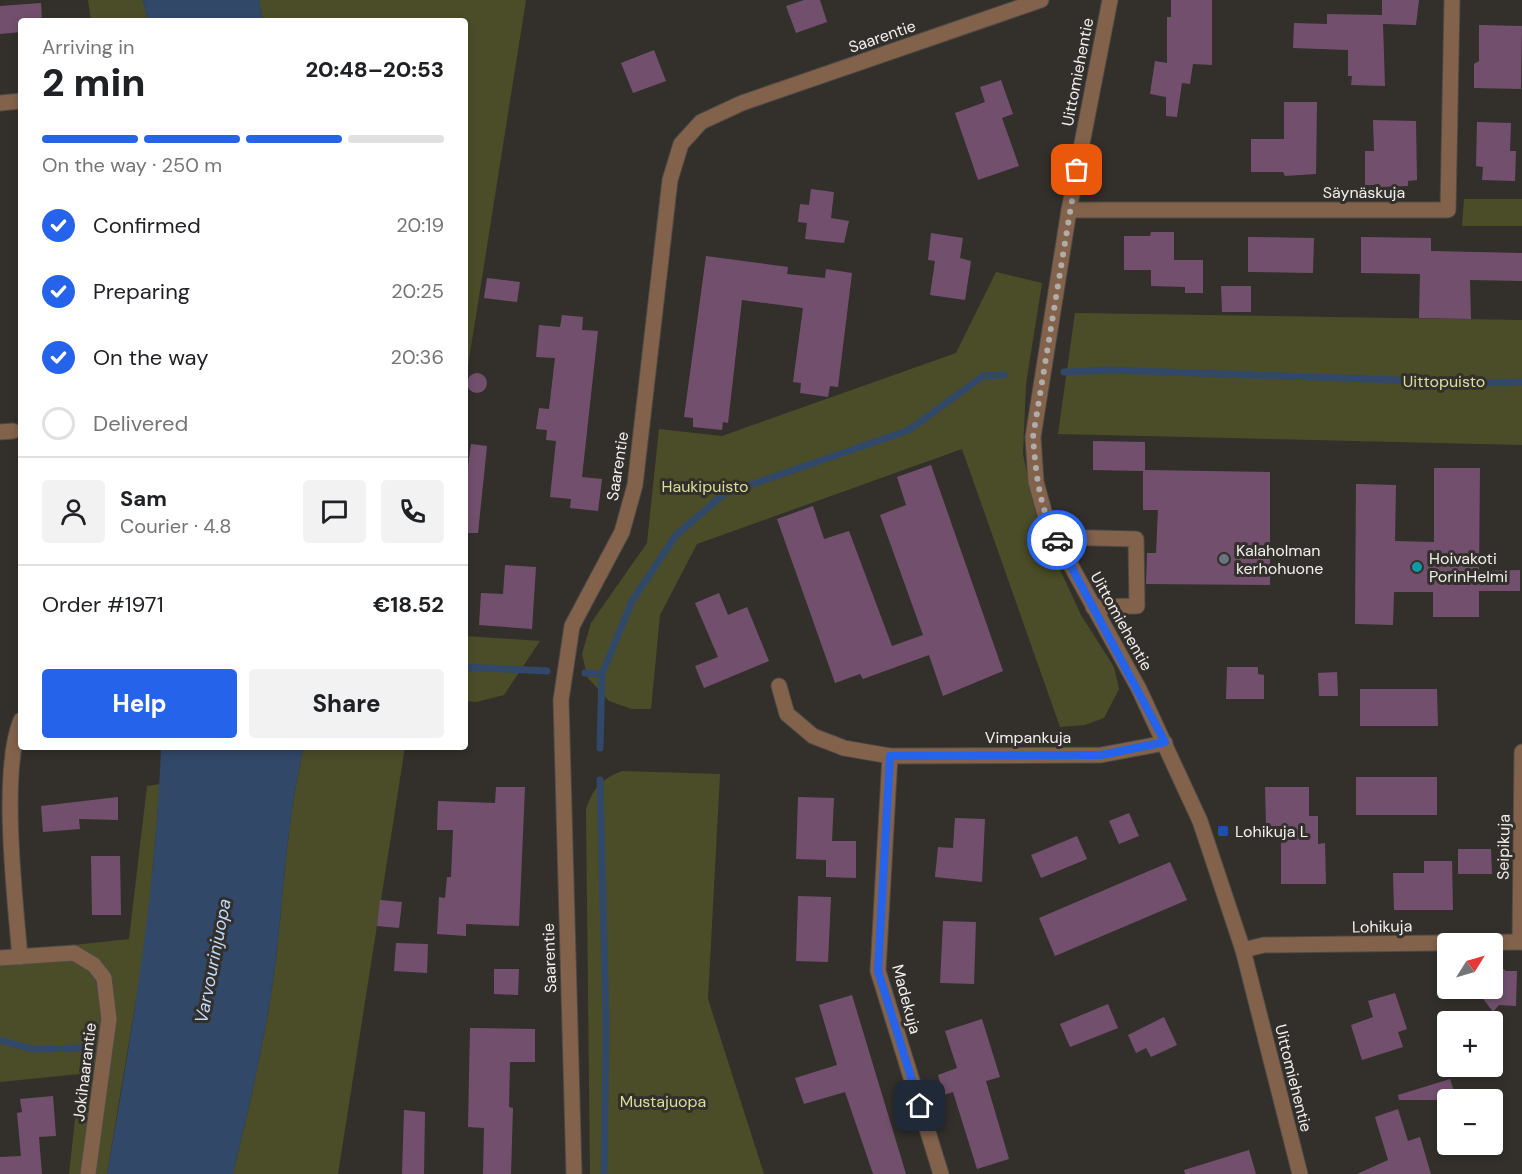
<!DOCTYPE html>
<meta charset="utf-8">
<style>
body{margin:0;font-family:"DM Sans",sans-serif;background:#f2f2f2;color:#202124;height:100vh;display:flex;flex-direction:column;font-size:22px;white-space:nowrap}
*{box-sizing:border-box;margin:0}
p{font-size:20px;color:#757577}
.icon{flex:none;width:33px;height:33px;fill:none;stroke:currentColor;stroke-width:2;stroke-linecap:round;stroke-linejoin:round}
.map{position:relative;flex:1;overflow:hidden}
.drawer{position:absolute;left:18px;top:18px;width:450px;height:732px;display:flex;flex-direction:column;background:#fff;border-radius:6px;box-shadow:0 3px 9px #0003}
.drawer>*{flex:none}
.needle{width:39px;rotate:53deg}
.tools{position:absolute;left:1437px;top:933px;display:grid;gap:12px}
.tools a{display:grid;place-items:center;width:66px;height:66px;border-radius:6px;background:#fff;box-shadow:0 3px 9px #0003;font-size:30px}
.pin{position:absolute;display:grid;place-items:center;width:51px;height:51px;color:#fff;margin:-26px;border-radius:12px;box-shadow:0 3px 9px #0006}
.courier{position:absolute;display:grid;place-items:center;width:60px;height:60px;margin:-30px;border:4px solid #2563eb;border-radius:50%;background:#fff;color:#222;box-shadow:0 2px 8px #0007}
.overview em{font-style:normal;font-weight:800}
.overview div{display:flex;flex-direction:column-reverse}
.overview{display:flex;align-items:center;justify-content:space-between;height:102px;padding:0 24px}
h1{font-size:39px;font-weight:800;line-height:45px}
.bar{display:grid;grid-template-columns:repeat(4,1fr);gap:9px 6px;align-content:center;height:72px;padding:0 24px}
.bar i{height:8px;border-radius:4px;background:#e0e0e0}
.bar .current{background:#2563eb}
.bar p{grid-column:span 4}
.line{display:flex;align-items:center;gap:15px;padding:0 24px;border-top:2px solid #e0e0e0}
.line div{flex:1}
.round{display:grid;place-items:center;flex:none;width:63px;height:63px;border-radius:6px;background:#f2f2f2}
ol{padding:0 24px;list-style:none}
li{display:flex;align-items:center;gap:18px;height:66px}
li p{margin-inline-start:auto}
li .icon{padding:6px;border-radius:50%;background:#2563eb;color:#fff;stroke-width:4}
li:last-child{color:#757577}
li i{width:33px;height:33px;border:3px solid #e0e0e0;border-radius:50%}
.action{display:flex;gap:12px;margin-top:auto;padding:12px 24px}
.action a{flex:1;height:69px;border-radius:6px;background:#2563eb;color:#fff;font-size:24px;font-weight:800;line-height:69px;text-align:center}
.action a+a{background:#f2f2f2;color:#202124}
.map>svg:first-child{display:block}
.green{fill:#4b4d28}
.water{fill:#314868}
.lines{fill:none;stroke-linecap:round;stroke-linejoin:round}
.stream{stroke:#314868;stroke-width:7}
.building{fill:#72506d}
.minor-casing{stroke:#4e4b47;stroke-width:17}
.minor{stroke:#83624b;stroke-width:15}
.done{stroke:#afadaa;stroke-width:6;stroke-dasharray:0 10.8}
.route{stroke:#2563eb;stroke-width:8}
.worship-dot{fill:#6b7280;stroke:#33302c;stroke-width:2}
.culture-dot{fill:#0f9aa8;stroke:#33302c;stroke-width:2}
.transit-dot{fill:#1a4fb4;stroke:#33302c;stroke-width:2}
.labels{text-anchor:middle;stroke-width:6;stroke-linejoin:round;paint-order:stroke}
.street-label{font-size:16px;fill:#f2f0ee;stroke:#33302c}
.park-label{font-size:16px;fill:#dcdf98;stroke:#33302c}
.poi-label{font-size:16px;fill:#f2f0ee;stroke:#33302c;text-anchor:start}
.water-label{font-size:18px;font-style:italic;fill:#c1dafd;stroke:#33302c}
</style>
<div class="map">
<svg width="1522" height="1174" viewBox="0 0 1522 1174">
<rect width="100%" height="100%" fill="#33302c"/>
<g class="green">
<polygon points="88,0 143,0 148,21 91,21"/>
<polygon points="259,0 526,0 465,385 465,21 263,21"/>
<polygon points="1464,199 1522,199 1522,226 1462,226"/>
<polygon points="996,272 1042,283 1026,384 1023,454 1037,520 1081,615 1114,667 1119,689 1104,718 1085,725 1060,727 962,449 697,544 660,615 651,709 632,709 609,701 588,678 582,654 591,623 647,543 659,429 722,436 956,353"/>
<polygon points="1075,313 1522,320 1522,445 1058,434"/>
<polygon points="465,636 540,641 504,695 476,702 465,701"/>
<path d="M304,747h101l-67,427h-105c17,-71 34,-142 43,-215 8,-70 11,-143 28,-212z"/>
<path d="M622,771l98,3 -12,225 56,175h-174l-4,-364c6,-21 16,-31 36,-39z"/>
<polygon points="160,784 147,934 107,1174 69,1174 80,1074 0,1082 0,953 129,939 147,786"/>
</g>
<g class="water">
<polygon points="143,0 259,0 263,21 148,21"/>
<path d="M161,747h143c-17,69 -20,142 -28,212 -9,73 -26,144 -43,215h-126c25,-142 49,-283 54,-427z"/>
</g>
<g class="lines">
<g class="stream">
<polyline points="1064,372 1110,370 1483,383 1522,382"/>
<polyline points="465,667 547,671"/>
<polyline points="585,673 602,674 632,601 676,535 724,494 909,430 983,376 1004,375"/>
<polyline points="600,748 602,674"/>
<polyline points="600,780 606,1025 604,1174"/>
<polyline points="0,1040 32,1049 86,1048"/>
</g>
</g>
<g class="building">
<polygon points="804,0 820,0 827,22 796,33 786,6"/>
<polygon points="1171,0 1212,0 1212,65 1193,64 1190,84 1182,83 1177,117 1166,116 1166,97 1150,94 1155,61 1167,63 1167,17 1171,17"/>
<polygon points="1382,0 1419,0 1416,25 1383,24 1385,86 1351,85 1352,76 1348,76 1348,50 1293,48 1294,23 1327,24 1327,14 1382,15"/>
<polygon points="41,3 42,21 21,21 21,32 0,34 0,6"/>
<polygon points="1479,25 1522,26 1521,89 1474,88 1474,64 1479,61"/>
<polygon points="654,50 666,81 633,93 621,63"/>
<polygon points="1001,80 1013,114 1002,118 1019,166 978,180 955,113 985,102 980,87"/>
<polygon points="1284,102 1317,102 1316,174 1285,176 1283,172 1251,172 1251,139 1284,139"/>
<polygon points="1373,120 1416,121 1417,180 1408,181 1408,186 1379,187 1378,185 1365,185 1365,151 1374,151"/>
<polygon points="1477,122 1511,123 1510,151 1516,151 1515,181 1482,180 1483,167 1476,166"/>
<polygon points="811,189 834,192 831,218 849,221 844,243 805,239 807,223 798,222 800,204 809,205"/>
<polygon points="1151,232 1174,232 1174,260 1203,260 1203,293 1185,293 1185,287 1151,286 1151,270 1124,270 1124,236 1150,236"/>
<polygon points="931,233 963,238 960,258 971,261 965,300 930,295 935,261 928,260"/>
<polygon points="1248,237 1314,238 1313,273 1248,272"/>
<polygon points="1361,237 1431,238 1431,251 1522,253 1522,281 1470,280 1471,319 1419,318 1420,274 1361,273"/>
<polygon points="706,256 788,267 787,274 825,278 826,269 852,273 838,387 830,386 828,397 800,393 801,383 793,382 803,308 742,300 728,423 723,422 722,430 693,427 693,418 684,417"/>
<polygon points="487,278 520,282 517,302 484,298"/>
<polygon points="1221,286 1251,286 1251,312 1222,312"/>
<polygon points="562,315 583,317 582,330 598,331 582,477 602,479 598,511 570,508 571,499 550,497 556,441 546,440 547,430 536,429 539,408 549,409 555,358 536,357 539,325 560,327"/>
<circle cx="477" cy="383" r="10"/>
<polygon points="1093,441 1145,442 1145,470 1270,472 1270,585 1146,584 1147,553 1156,553 1158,510 1143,510 1143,471 1093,470"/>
<polygon points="471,444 487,446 478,533 465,533 465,489"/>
<polygon points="931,465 1003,671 943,696 929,655 863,679 860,674 835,683 777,519 813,506 824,539 849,531 892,646 923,635 880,515 906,505 897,477"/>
<polygon points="1434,468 1480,468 1479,571 1520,570 1520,591 1479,591 1479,617 1433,617 1433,592 1394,592 1393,625 1355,624 1356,484 1396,485 1395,541 1434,542"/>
<polygon points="505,565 536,567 532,629 479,625 481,593 503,594"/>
<polygon points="719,593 728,615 747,607 769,661 704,688 695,666 718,657 695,603"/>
<polygon points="1227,667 1258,667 1258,674 1264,675 1264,699 1226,699"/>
<polygon points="1337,672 1338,696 1319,696 1318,673"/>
<polygon points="1360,689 1437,689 1438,726 1360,726"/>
<rect x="1356" y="777" width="81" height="38"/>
<polygon points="496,787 525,787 519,926 466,924 466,936 437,934 439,897 445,898 447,877 451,877 453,830 437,830 438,801 495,803"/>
<polygon points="1265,787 1309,787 1309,816 1318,816 1318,844 1325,843 1326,884 1281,884 1281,826 1266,826"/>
<polygon points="118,797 118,820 79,819 80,829 43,832 41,806"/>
<polygon points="798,797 834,798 832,841 856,841 856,878 826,877 826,860 796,859"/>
<polygon points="1129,813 1139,836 1119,844 1109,821"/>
<polygon points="955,818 985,819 982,882 935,877 938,847 953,848"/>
<polygon points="1077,836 1087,859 1041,878 1031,855"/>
<polygon points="1458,849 1491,849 1492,874 1458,874"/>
<polygon points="91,856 120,856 121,915 92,915"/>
<polygon points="1424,861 1452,861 1453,910 1394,910 1393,873 1424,873"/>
<polygon points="1170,862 1187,900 1055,956 1039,918"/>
<polygon points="798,896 831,897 828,962 796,961"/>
<polygon points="380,900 402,902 399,928 377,926"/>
<polygon points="943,921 976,922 974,984 940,983"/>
<polygon points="396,943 428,944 427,973 394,971"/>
<polygon points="1492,960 1506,971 1517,971 1516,1006 1499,1005 1493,1012 1475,988 1492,988"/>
<polygon points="494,969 519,969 518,995 494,994"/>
<polygon points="1395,993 1407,1029 1398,1032 1403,1047 1362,1060 1351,1025 1373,1017 1368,1001"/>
<polygon points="852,995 871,1058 906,1174 873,1174 845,1092 804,1104 795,1078 837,1065 819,1005"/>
<polygon points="1108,1004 1118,1028 1070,1047 1060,1024"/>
<polygon points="1164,1017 1177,1045 1151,1057 1146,1048 1136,1053 1128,1035"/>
<polygon points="982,1019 1000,1077 986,1081 1009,1159 977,1169 953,1092 944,1095 938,1075 957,1068 945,1031"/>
<polygon points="470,1028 535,1029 535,1062 510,1062 509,1107 513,1108 511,1174 483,1174 484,1128 468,1127"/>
<polygon points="1450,1079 1457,1100 1399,1100 1398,1095"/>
<polygon points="53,1096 56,1136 39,1137 42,1174 0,1174 0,1157 21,1156 17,1113 22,1112 20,1099"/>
<polygon points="1398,1109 1408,1141 1420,1137 1431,1174 1357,1174 1388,1160 1375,1117"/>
<polygon points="404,1110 425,1112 424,1174 402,1174"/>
<polygon points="1249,1150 1256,1174 1185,1174 1184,1170"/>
</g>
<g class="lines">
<g class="minor-casing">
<g id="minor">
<polyline points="1110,0 1069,210 1033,437 1036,482 1047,522 1139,689 1200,821 1243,950 1300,1174"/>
<polyline points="0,103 21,101"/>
<polyline points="1069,210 1448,210 1452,0"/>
<polyline points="0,432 13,431"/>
<polyline points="1055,537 1136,539 1137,606 1093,607"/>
<polyline points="779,686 787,714 813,736 844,748 890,756 1101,755 1165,743"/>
<polyline points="890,756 878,971 941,1174"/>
<polyline points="1520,942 1522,752"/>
<polyline points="1243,950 1264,945 1522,942"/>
<path d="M20,957c-5,-58 -20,-187 1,-237"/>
<polyline points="0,958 74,953 94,965 104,978 109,1019 88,1174"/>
<polyline points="574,1174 561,700 572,626 622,532 635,485 670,180 681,144 701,122 742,103 1041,0"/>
</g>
</g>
<use href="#minor" class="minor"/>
</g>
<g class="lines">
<path class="done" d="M1057,540c-18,-33 -21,-66 -24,-103l44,-267"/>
<polyline class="route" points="920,1106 878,971 890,756 1101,755 1165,742 1057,540"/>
</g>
<circle class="worship-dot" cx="1224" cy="559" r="6"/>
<circle class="culture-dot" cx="1417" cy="567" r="6"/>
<rect class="transit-dot" x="1217" y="825" width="12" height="12" rx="3"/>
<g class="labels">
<g class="street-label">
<text transform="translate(882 36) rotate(-19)" y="6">Saarentie</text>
<text transform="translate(1077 72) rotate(-79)" y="6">Uittomiehentie</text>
<text x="1364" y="198">Säynäskuja</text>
<text transform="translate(617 466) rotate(-81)" y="6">Saarentie</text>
<text transform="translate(1122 621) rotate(61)" y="6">Uittomiehentie</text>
<text x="1028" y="743">Vimpankuja</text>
<text transform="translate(1503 847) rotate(-89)" y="6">Seipikuja</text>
<text transform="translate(1382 926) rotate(-1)" y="6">Lohikuja</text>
<text transform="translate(549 958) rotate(-92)" y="6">Saarentie</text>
<text transform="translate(907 999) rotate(75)" y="6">Madekuja</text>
<text transform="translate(84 1072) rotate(-83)" y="6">Jokihaarantie</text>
<text transform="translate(1294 1078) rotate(76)" y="6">Uittomiehentie</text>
</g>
<g class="park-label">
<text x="1444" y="387">Uittopuisto</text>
<text x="705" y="492">Haukipuisto</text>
<text x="663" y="1107">Mustajuopa</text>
</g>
<g class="poi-label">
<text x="1236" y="556">Kalaholman<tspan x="1236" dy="18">kerhohuone</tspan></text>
<text x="1429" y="564">Hoivakoti<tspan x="1429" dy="18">PorinHelmi</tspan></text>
<text x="1235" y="837">Lohikuja L</text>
</g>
<g class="water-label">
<text transform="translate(213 961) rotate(-79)" y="6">Varvourinjuopa</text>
</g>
</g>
</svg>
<div class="tools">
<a><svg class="needle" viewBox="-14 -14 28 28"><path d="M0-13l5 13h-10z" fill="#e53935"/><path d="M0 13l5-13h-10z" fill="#757577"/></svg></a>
<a>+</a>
<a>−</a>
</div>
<div class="pin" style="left:1077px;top:170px;background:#ea580c"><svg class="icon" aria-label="bag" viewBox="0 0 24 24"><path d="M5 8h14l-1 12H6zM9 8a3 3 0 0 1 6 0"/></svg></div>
<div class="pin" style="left:920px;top:1106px;background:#1f2937"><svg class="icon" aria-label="home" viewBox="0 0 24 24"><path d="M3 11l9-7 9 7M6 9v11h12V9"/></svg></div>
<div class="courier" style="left:1057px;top:540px"><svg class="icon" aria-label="car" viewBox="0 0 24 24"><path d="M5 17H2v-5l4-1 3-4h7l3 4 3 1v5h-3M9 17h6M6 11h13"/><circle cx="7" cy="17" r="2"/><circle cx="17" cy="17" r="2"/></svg></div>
<section class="drawer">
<div class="overview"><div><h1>2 min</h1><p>Arriving in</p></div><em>20:48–20:53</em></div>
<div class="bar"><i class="current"></i><i class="current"></i><i class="current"></i><i></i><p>On the way · 250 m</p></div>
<ol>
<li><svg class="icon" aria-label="check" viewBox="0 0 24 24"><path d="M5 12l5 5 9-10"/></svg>Confirmed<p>20:19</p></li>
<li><svg class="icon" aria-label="check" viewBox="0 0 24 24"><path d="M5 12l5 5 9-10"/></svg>Preparing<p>20:25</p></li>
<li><svg class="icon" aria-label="check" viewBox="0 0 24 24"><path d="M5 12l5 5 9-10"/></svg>On the way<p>20:36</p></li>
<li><i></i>Delivered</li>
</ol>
<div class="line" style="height:108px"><a class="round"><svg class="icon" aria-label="person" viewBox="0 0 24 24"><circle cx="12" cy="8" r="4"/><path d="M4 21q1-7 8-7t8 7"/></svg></a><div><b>Sam</b><p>Courier · 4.8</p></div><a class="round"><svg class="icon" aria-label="chat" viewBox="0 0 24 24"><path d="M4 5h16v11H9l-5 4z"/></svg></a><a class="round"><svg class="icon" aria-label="phone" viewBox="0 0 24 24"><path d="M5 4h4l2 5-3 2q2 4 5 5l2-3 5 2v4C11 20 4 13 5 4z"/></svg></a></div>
<div class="line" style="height:78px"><div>Order #1971</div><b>€18.52</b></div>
<div class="action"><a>Help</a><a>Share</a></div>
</section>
</div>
